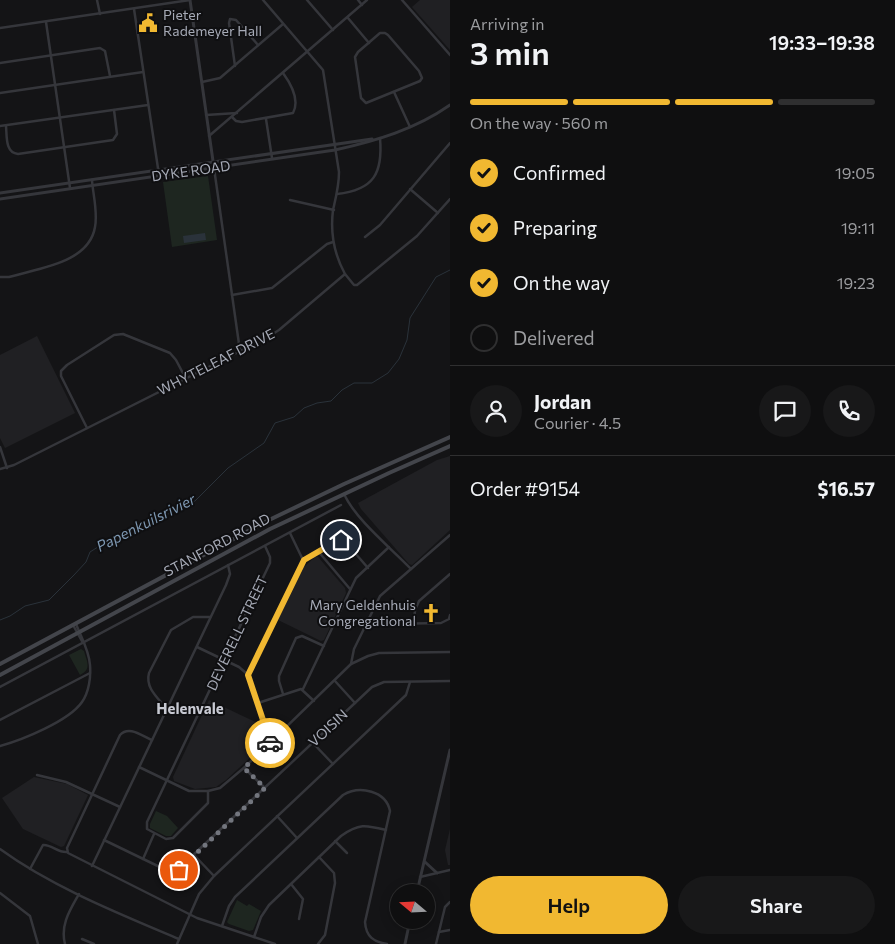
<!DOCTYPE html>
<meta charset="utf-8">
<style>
body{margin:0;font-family:Commissioner,sans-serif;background:#181819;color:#f1f3f6;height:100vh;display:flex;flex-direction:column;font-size:19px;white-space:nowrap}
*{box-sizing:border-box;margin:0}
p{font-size:16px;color:#9b9c9f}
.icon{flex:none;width:28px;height:28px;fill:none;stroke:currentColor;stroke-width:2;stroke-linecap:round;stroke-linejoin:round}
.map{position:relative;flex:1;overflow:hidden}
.sheet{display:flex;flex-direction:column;background:#0f0f10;width:445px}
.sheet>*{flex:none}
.needle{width:32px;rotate:289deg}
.buttons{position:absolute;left:390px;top:884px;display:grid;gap:10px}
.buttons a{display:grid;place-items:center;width:45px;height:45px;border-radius:50%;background:#0f0f10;box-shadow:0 2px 12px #0003,0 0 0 1px #2f2f30;font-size:25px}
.pin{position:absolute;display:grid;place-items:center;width:42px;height:42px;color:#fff;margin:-21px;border:2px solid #fff;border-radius:50%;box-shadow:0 1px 5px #0007}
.courier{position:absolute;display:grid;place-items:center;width:50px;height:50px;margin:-25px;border:4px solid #f1b831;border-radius:50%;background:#fff;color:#222;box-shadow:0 1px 6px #0007}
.summary em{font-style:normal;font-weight:600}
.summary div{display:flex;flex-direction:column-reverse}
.summary{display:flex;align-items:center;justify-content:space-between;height:85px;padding:0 20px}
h1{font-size:32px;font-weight:600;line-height:38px}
.bar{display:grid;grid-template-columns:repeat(4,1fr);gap:8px 5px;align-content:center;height:60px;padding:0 20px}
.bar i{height:6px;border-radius:4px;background:#2f2f30}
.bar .current{background:#f1b831}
.bar p{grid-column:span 4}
.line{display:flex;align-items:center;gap:12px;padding:0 20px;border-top:1px solid #2f2f30}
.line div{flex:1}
.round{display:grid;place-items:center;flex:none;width:52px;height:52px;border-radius:26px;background:#181819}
ol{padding:0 20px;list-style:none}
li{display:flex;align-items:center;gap:15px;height:55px}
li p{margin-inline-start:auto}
li .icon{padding:5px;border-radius:50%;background:#f1b831;color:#111;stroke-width:4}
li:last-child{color:#9b9c9f}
li i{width:28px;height:28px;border:2px solid #2f2f30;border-radius:50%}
.primary-button{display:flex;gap:10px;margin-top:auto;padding:10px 20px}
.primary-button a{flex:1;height:58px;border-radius:30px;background:#f1b831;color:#111;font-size:20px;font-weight:600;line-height:58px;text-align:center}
.primary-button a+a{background:#181819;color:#f1f3f6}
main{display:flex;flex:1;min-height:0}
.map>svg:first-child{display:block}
.built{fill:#202023}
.green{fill:#1e2620}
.water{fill:#2a323a}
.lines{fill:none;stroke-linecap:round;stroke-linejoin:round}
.stream{stroke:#2a323a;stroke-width:1}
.minor{stroke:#35363b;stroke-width:2.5}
.tertiary{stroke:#35363b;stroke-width:3}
.secondary{stroke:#43454b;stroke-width:4}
.done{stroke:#73767e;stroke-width:5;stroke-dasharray:0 9}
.route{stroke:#f1b831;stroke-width:6}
.labels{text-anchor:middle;stroke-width:4;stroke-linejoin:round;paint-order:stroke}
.poi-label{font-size:14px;fill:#a6aab6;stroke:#0f0f11;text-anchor:start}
.street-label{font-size:14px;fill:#a6aab6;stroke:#0f0f11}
.water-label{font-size:15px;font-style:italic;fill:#7d97b1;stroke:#0f0f11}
.neighbourhood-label{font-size:15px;font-weight:bold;fill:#c7c9d2;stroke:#0f0f11}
</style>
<main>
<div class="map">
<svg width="450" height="944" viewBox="0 0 450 944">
<rect width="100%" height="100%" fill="#141416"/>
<g class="built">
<polygon points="420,0 450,0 450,50 412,7"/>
<polygon points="37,336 75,413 5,448 0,438 0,355"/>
<polygon points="450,456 450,530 412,565 409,564 361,509 358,503 437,460"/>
<polygon points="315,557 318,557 345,588 346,593 324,640 321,641 278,620 304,567"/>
<polygon points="209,700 262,725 267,738 265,744 226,780 216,787 195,789 174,781 173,777"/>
<polygon points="34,777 67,784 88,795 64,846 61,847 23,829 2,798"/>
<polygon points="450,829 450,865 448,865 445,850"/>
</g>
<g class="green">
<polygon points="208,176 217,240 172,247 163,182"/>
<path d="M81,649l3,2c3,11 8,18 -4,24l-11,-20z"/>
<polygon points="156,811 167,816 178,828 171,836 166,836 150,828 150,824"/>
<polygon points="237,900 247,906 249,904 261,911 253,930 249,931 229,924 227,922"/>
</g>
<polygon class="water" points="205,233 206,240 184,243 183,236"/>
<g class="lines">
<polyline class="stream" points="0,620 10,616 25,606 49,600 74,575 86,562 90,552 120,533 141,523 156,521 175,510 182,509 195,501 228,468 264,443 275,423 294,417 304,408 317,403 331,401 342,390 354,383 372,383 388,373 399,359 407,340 410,318 436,277 450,270"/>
<g class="minor">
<polyline points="97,0 100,14"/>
<path d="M263,0l60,70 16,102c0,14 -3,25 -6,38 -3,24 1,44 12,64"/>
<polyline points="307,0 333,30"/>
<polyline points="358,0 362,5"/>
<polyline points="402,0 450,55"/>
<polyline points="134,9 159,175"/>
<polyline points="348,18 369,43"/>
<polyline points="46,22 70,188"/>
<polyline points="0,28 190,0"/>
<polygon points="380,33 385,33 388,35 419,71 422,78 420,81 366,103 361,98 355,57 358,52"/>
<polyline points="0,63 100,48 105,51 110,76"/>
<polyline points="235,66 229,23 230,19 236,20 258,45"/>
<polyline points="202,82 220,78 283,24"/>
<polyline points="394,92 410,127"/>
<polyline points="0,93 143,72"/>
<polyline points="206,115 237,113"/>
<path d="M232,117l4,4 6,1 51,-9c7,-13 -2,-29 -10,-40"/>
<polyline points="266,119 272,158"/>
<polyline points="0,126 148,105"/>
<path d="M6,126c1,10 -1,27 12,28l95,-14 4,-6 -3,-24"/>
<polyline points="209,136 367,0"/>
<polyline points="214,168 240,351"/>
<polyline points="410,189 438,213"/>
<path d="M337,194c37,-4 46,-21 43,-56"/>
<polyline points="290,200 334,210"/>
<polyline points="365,237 380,225 450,143"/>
<path d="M0,277h9c30,-9 80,-14 86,-50 3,-15 -2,-32 -3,-47"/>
<polyline points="232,295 272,288 327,244 333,242"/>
<polyline points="87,428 61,376 61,371 67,365 114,335 123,334 170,353 176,360 186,379"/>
<polyline points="0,447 7,468"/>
<polyline points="0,469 14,465 268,337 279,330 345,274 354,285 357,285 417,236 450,199"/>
<path d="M344,494c12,26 47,54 67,75"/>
<polyline points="318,551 350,589"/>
<polyline points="304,559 335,542 341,540 349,546 368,568"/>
<polyline points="369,618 388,624 441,623 449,619 450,615"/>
<polyline points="414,623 415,610 419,601 450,574"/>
<polyline points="73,625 83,643"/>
<polyline points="197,647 239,667 246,673 265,726 273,740"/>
<polyline points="351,664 354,649 380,596 450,535"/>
<polyline points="248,675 303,560 290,533"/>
<polyline points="335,681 355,703"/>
<polyline points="0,687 341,505"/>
<polyline points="303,689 356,578 389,547"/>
<polyline points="283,694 279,681 279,676 296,638 302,636 324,646"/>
<polyline points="258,703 301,689 314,701"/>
<path d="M167,709c-9,-11 -22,-21 -18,-36l22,-43 22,-13h17"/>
<polyline points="0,720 90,673"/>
<path d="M152,740c-10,-4 -23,-15 -32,-5l-53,113 1,5 129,65 78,26"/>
<polyline points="312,742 333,764"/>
<path d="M0,746c22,-6 69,-25 82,-44 7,-10 9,-25 8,-37 -1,-15 -9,-28 -14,-41"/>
<polyline points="139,767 189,791 208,791 220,788 246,766 351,664 368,656 379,653 450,652"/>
<polyline points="244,768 265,788"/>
<polyline points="37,775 66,782 120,807"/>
<polyline points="208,791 208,803 173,838 166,839 147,829 147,822 270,563 270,557 265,546"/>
<polyline points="277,816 297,838"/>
<polyline points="104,840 166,870 175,872 372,687 384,682 450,681"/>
<polyline points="335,841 347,853"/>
<path d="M0,849c52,38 120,65 179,90"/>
<polyline points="194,855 214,876"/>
<polyline points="143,859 154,834"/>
<polyline points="92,866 226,585 230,574 228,565"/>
<path d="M30,869l13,-24c8,-1 15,8 24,7"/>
<polyline points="420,877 450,870"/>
<polyline points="291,884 303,899 299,919"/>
<polyline points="0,893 30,916 38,944"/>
<path d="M222,926l7,-20 6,-9 108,-102c17,-10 43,-4 47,16l-25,111c1,15 9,20 22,22"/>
<polyline points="439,932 450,930"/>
<path d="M254,937l7,-20 8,-12 72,-69c18,-13 25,-11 45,-6"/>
<polyline points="82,939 94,944"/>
<path d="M65,944c-5,-19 5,-34 14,-50"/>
<polyline points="177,944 199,894 214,876 406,695 410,682"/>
<polyline points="318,944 325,935 335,883 334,873 319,857"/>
<polyline points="436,944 445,907 450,902"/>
</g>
<g class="tertiary">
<polyline points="190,0 214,168"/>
<polyline points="0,193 372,139"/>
<path d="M0,199l335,-49c41,-9 81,-21 115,-45"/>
<polyline points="425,862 437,873"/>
<polyline points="417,892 450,750"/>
<polyline points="405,944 410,920"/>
</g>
<g class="secondary">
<polyline points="0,664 267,521 344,484 450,437"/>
<polyline points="0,675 270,529 389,473 450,446"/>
</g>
</g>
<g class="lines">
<polyline class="done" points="179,870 265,788 244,768 270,743"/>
<polyline class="route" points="270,743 274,740 265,726 248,675 304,560 335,542 341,540"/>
</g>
<defs>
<g id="civic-bare" transform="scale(1.5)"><path d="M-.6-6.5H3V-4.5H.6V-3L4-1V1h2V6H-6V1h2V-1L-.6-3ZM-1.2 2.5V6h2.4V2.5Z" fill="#f1b831" stroke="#0f0f11" stroke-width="2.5" paint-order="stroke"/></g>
<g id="church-bare" transform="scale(1.5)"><path d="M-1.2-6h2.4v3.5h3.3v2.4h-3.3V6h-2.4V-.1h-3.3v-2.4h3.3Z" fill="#f1b831" stroke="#0f0f11" stroke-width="2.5" paint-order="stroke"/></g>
</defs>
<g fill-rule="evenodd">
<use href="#civic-bare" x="148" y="23"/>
<use href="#church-bare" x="431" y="613"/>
</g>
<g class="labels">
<g class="poi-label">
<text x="163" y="20">Pieter<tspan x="163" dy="16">Rademeyer Hall</tspan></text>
<text x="416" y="610" text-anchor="end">Mary Geldenhuis<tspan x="416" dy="16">Congregational</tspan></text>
</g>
<g class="street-label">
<text transform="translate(191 171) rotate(-8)" y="5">DYKE ROAD</text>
<text transform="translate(216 362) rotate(-27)" y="5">WHYTELEAF DRIVE</text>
<text transform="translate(217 545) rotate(-28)" y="5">STANFORD ROAD</text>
<text transform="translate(237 633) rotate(-65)" y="5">DEVERELL STREET</text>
<text transform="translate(328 728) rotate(-43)" y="5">VOISIN</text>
</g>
<g class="water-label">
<text transform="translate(146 523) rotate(-27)" y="5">Papenkuilsrivier</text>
</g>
<g class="neighbourhood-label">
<text x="190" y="714">Helenvale</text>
</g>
</g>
</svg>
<div class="buttons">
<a><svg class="needle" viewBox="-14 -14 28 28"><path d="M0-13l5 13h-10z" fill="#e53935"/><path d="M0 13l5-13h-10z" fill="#9b9c9f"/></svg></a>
</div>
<div class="pin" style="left:179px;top:870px;background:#ea580c"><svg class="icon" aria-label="bag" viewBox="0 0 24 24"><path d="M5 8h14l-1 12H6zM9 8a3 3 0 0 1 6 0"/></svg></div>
<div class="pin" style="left:341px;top:540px;background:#1f2937"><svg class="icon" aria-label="home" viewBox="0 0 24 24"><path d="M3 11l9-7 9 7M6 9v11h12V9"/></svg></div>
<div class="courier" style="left:270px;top:743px"><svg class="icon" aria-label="car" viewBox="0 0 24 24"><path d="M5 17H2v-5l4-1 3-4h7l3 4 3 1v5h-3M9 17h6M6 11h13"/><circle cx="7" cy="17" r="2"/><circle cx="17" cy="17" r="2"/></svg></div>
</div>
<section class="sheet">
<div class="summary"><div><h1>3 min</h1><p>Arriving in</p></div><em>19:33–19:38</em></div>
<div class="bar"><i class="current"></i><i class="current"></i><i class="current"></i><i></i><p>On the way · 560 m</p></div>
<ol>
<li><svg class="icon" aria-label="check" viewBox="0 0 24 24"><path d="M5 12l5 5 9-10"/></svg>Confirmed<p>19:05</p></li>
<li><svg class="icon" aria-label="check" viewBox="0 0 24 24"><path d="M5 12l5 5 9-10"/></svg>Preparing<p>19:11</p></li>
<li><svg class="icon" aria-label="check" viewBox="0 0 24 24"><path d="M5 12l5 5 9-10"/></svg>On the way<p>19:23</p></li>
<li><i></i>Delivered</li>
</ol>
<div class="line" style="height:90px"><a class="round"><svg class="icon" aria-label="person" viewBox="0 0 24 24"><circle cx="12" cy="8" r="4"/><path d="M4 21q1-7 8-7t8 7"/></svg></a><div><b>Jordan</b><p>Courier · 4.5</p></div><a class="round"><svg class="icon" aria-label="chat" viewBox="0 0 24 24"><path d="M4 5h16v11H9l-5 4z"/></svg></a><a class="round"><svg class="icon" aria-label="phone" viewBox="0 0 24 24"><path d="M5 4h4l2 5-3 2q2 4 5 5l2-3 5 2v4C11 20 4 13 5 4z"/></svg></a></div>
<div class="line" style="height:65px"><div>Order #9154</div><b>$16.57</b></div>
<div class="primary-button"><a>Help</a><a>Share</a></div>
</section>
</main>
